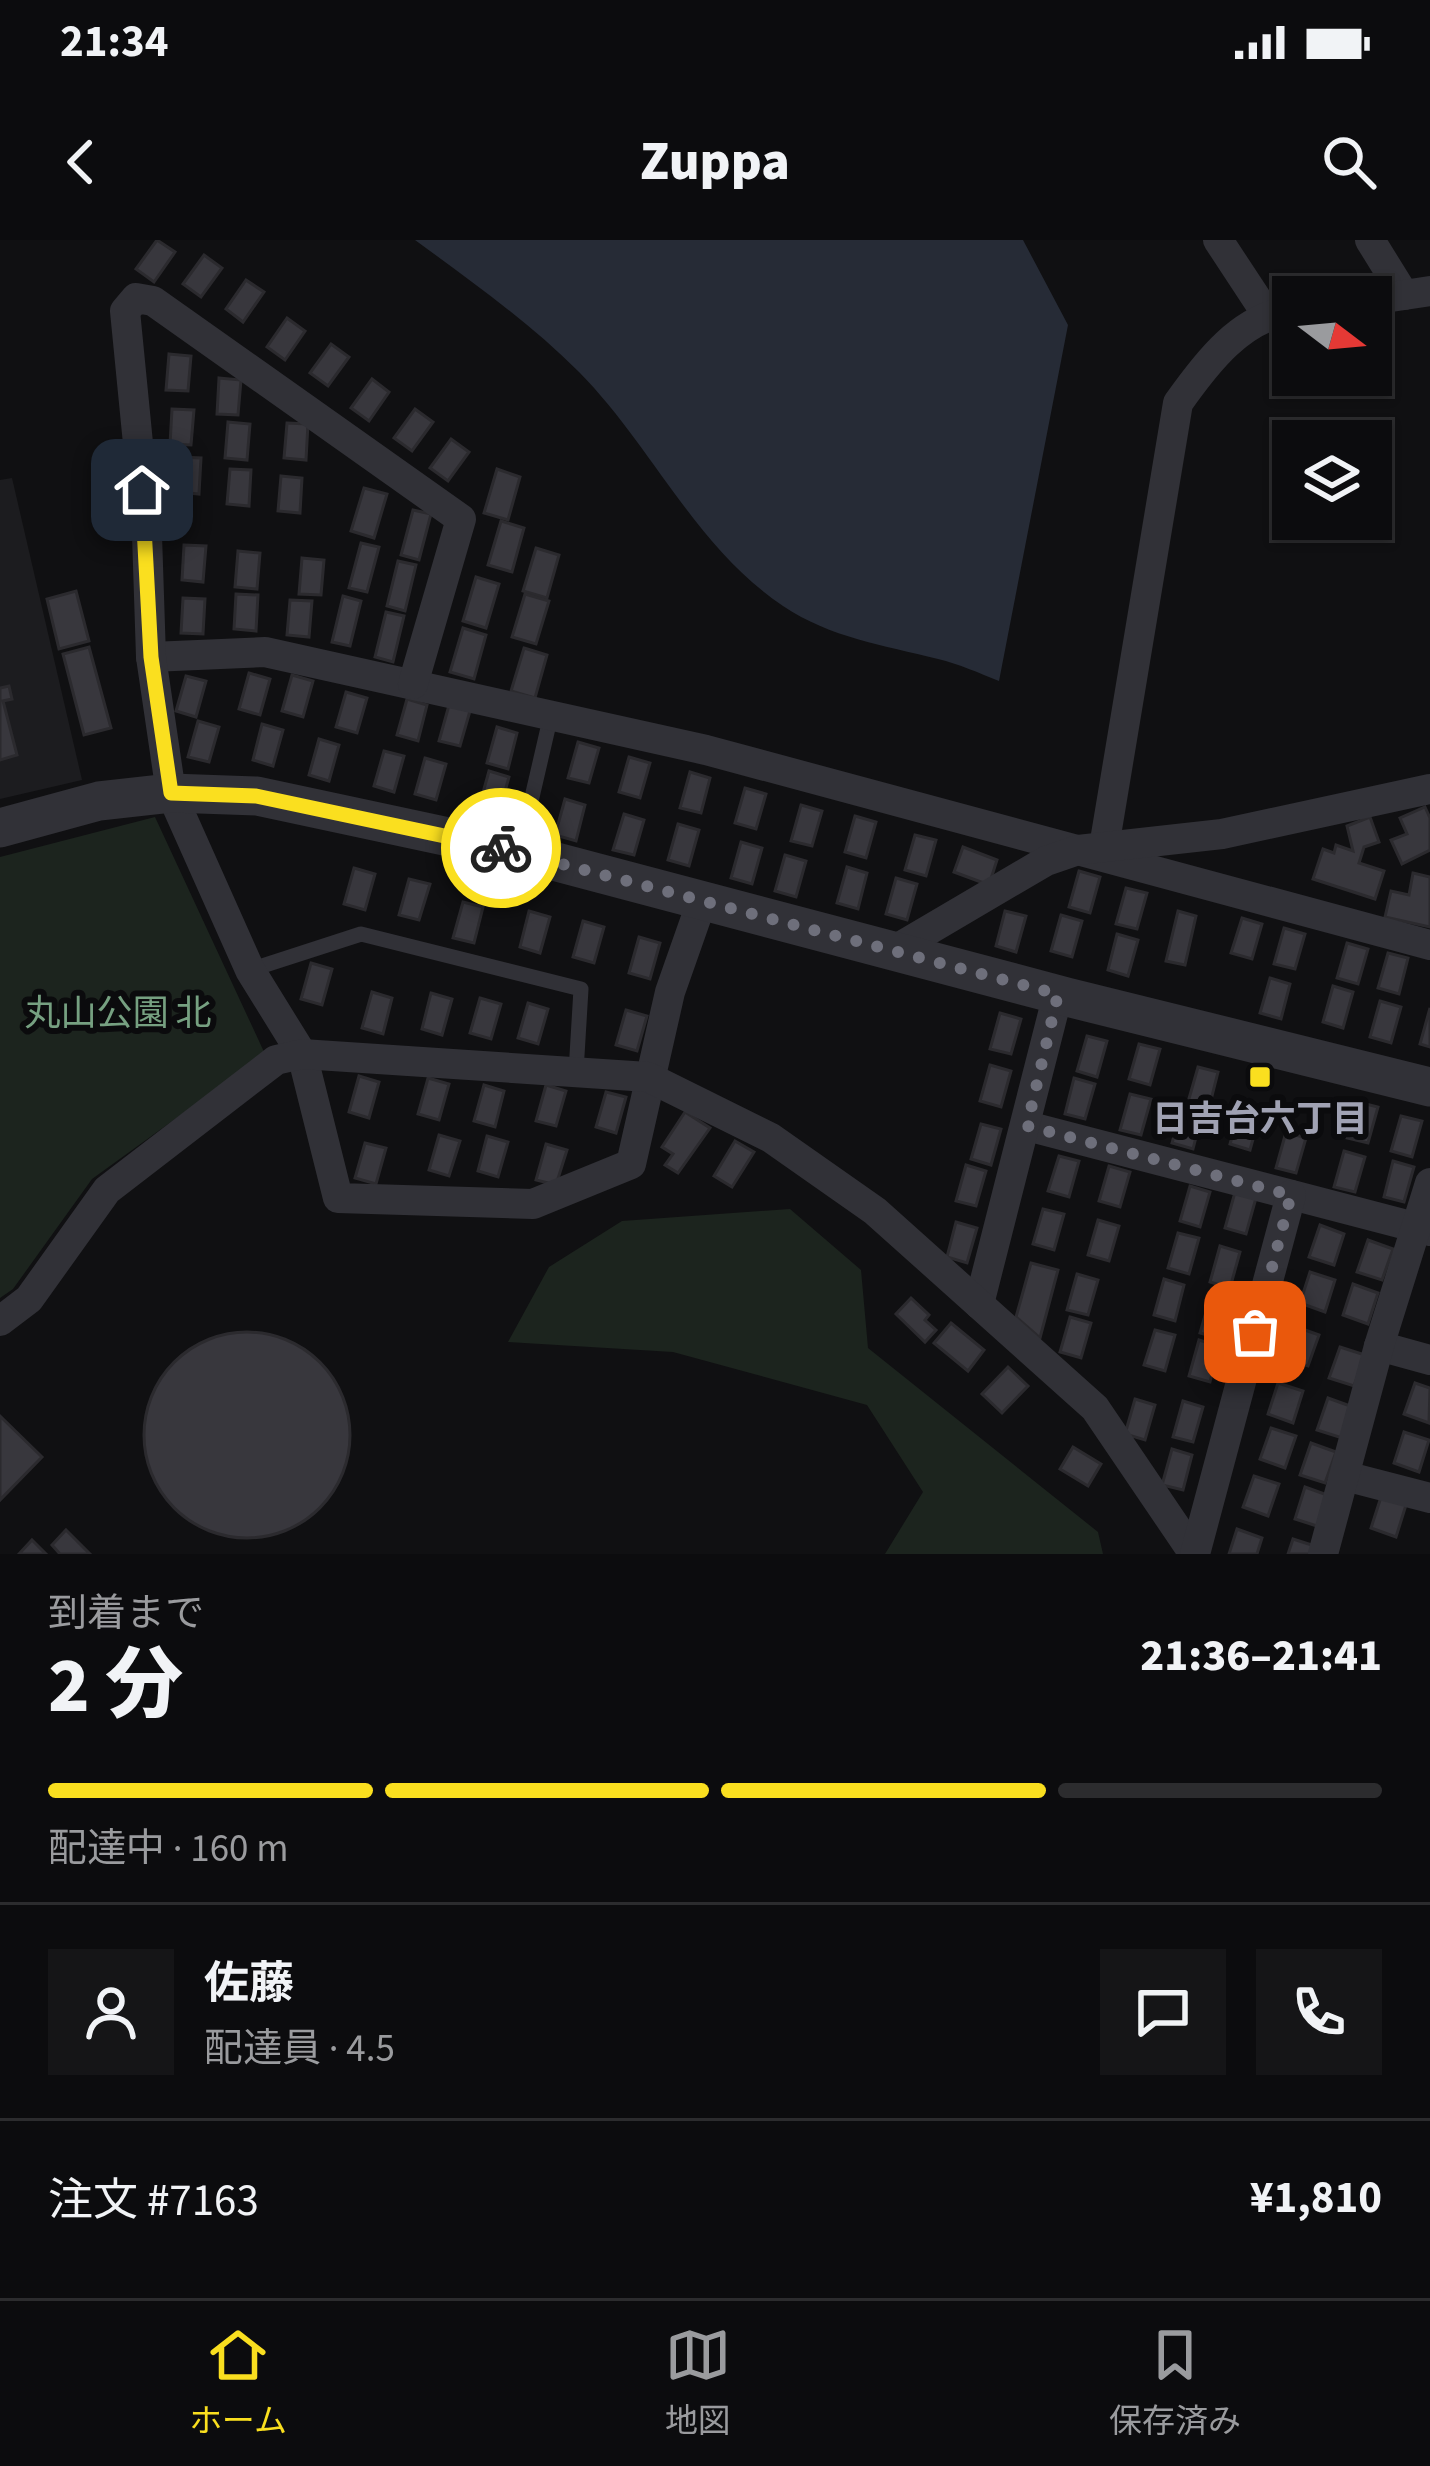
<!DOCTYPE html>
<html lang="ja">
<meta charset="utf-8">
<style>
body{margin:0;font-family:"Source Sans 3","Noto Sans JP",sans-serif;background:#151517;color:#f1f3f6;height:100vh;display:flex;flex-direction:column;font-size:45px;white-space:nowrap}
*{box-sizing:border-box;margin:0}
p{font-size:39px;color:#9a9b9e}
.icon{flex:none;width:66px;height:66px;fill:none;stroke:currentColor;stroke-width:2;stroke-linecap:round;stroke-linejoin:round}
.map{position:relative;height:1314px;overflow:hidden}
.details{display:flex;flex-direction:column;background:#0c0c0e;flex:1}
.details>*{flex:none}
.needle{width:78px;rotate:106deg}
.buttons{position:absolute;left:1272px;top:36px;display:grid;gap:24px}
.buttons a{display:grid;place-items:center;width:120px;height:120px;border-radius:0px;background:#0c0c0e;box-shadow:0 3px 9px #0004,0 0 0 3px #2c2c2e;font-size:60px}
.pin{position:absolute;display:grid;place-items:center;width:102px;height:102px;color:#fff;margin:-51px;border-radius:24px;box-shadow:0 6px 18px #0006}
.courier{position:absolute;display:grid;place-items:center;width:120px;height:120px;margin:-60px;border:9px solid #fadf1f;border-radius:50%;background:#fff;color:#222;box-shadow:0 3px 15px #0007}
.head em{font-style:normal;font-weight:800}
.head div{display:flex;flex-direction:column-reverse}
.head{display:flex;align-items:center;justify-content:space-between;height:204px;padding:0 48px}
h1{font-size:78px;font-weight:800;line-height:90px}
.bar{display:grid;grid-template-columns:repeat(4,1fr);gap:18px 12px;align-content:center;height:144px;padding:0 48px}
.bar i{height:15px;border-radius:9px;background:#2c2c2e}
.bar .active{background:#fadf1f}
.bar p{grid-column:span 4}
.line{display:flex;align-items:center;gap:30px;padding:0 48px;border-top:3px solid #2c2c2e}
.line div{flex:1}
.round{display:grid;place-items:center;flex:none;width:126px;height:126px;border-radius:0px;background:#151517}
.status{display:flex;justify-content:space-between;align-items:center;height:84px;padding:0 60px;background:#0c0c0e;direction:ltr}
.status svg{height:33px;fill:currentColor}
header{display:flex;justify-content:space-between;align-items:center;height:156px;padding:0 48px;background:#0c0c0e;font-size:54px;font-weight:800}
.menu{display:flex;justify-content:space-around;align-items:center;height:168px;border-top:3px solid #2c2c2e;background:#0c0c0e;font-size:33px;color:#9a9b9e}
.menu a{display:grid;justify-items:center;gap:6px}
.menu .active{color:#fadf1f}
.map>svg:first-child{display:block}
.built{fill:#1c1c1f}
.green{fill:#1c241e}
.water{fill:#262b36}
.building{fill:#38373d;stroke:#2b2a2e;stroke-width:3}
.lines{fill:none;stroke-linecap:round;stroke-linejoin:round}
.service{stroke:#313137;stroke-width:15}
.minor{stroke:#313137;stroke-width:30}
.tertiary{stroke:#313137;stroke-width:39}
.done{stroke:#6e6f7b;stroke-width:12;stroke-dasharray:0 21.6}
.route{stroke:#fadf1f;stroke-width:15}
.poi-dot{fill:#fadf1f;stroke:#0b0b0d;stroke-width:4.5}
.labels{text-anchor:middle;stroke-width:12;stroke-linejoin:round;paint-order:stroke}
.park-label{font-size:36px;fill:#76a081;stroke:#0b0b0d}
.poi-label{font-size:36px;font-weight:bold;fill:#a0a2b3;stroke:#0b0b0d}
</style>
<div class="status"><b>21:34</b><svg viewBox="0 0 49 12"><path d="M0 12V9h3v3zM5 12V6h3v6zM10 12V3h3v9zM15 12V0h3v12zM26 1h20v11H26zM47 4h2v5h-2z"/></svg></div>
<header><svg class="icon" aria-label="back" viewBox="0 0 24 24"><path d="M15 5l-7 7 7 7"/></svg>Zuppa<svg class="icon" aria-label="search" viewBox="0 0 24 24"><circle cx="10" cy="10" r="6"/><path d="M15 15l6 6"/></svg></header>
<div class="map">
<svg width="1430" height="1314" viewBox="0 0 1430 1314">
<rect width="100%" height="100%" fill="#101012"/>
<polygon class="built" points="12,238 82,540 0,559 0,240"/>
<g class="green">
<polygon points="155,577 265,814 92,939 13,1049 0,1058 0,617"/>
<polygon points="790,969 861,1030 868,1108 1098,1292 1103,1314 885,1314 923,1252 867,1165 673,1112 508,1102 549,1027 622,981"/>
</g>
<path class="water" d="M415,0h608l45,85 -69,356c-20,-8 -40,-17 -61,-22 -55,-14 -107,-21 -155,-53 -88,-59 -130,-159 -204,-234 -49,-49 -108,-91 -164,-132z"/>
<g class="building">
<polygon points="157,0 175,12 154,42 136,29"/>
<polygon points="204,15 222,28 201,57 183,44"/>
<polygon points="246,40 264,52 243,82 226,69"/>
<polygon points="287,78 305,91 285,120 267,107"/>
<polygon points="331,104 349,117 328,146 310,133"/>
<polygon points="169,114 191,116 188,151 166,150"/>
<polygon points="219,138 241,140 238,175 217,174"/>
<polygon points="372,139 389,152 369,181 351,168"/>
<polygon points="172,169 194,170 191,205 170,204"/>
<polygon points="415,169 433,182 412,211 394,198"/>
<polygon points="228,182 250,184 247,220 225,218"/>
<polygon points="287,183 308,184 306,220 284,218"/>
<polygon points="451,199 469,212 448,241 430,228"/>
<polygon points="180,217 201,218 199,254 177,252"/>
<polygon points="230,229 251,230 249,266 227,264"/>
<polygon points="497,229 520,237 508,280 484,273"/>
<polygon points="281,236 302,238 300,273 278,271"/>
<polygon points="364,248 387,254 374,298 351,291"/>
<polygon points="413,270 431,274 419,320 401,315"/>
<polygon points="501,281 524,288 512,332 488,325"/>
<polygon points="361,303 379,307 367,352 349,348"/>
<polygon points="184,305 206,306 203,342 182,340"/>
<polygon points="536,308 559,315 547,358 523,351"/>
<polygon points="238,311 260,313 257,349 235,347"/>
<polygon points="302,318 324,320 321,355 299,354"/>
<polygon points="398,321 416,325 405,371 387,366"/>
<polygon points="476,337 499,344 486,388 463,381"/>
<polygon points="76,351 89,401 59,409 47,359"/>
<polygon points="236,354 258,355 256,391 234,389"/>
<polygon points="525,354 549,361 536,404 512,397"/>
<polygon points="343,356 361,361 350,406 332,402"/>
<polygon points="183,358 205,359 203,394 181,393"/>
<polygon points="290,360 312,361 309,397 287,395"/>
<polygon points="386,372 404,376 393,422 375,417"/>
<polygon points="463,388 486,395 474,439 450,432"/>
<polygon points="89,407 111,488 84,495 63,414"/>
<polygon points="524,408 547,415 535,458 511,451"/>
<polygon points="249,433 270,439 260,475 239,469"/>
<polygon points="292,435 313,441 303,477 282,471"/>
<polygon points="186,436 206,441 196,477 176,471"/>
<polygon points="9,446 12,459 3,461 17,515 0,520 0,448"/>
<polygon points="346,452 367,458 357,493 336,487"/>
<polygon points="407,459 427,465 418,501 397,495"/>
<polygon points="449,465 470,471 460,506 439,501"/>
<polygon points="198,481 219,487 209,522 188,517"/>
<polygon points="262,484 283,490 273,526 253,520"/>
<polygon points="497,487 517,493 508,529 487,523"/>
<polygon points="319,499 339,505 329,541 309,535"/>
<polygon points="578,502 599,508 589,543 568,538"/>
<polygon points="384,511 404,516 394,552 374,546"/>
<polygon points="629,517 650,523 640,558 619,552"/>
<polygon points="425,518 446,524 436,560 415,554"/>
<polygon points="489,531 509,537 499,573 479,567"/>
<polygon points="690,532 710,538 701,573 680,568"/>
<polygon points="745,548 766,554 756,589 735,583"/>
<polygon points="565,559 585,565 576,601 555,595"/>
<polygon points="801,565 822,571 812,606 791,601"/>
<polygon points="1425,567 1430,578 1430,610 1402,624 1391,600 1407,594 1400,578"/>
<polygon points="624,574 644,580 634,615 613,610"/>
<polygon points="855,576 876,582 866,618 845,612"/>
<polygon points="1370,577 1379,602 1364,607 1359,623 1384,631 1375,659 1313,639 1323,609 1334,613 1336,605 1353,611 1347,586"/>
<polygon points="678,584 699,590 689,626 668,620"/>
<polygon points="915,595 936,600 926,636 905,630"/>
<polygon points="741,602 762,608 752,644 731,638"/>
<polygon points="963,607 997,620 989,645 954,632"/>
<polygon points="785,615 806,621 796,657 775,651"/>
<polygon points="847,627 867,633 858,669 837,663"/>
<polygon points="354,628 375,634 365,670 344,664"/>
<polygon points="1079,631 1100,637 1090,673 1069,667"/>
<polygon points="1413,633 1430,637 1430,687 1385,677 1391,651 1409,655"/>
<polygon points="896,638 917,644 907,680 886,674"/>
<polygon points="409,639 430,644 419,680 399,675"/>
<polygon points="1126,648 1147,653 1137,689 1116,684"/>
<polygon points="463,662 483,667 474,703 453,698"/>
<polygon points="529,671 550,677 540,713 520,707"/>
<polygon points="1005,671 1026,676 1016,712 996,706"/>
<polygon points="1178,671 1196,676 1185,725 1166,721"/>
<polygon points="1061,675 1082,681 1072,717 1051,711"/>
<polygon points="1242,678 1262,684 1252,719 1231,713"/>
<polygon points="583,681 604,687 594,723 573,717"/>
<polygon points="1284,688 1305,694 1295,729 1274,724"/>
<polygon points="1117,694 1138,700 1128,736 1108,730"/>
<polygon points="639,697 660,703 650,739 629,733"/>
<polygon points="1347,703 1368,709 1358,744 1337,738"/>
<polygon points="1388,713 1408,718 1399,754 1378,748"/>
<polygon points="311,723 332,729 322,765 301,759"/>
<polygon points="1270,738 1290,744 1281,779 1260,773"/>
<polygon points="1333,746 1353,752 1343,788 1323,782"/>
<polygon points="372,752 392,758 383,794 362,788"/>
<polygon points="431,753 452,759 442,795 422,789"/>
<polygon points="480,758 501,764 491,799 470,793"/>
<polygon points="1380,761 1401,767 1391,803 1370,797"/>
<polygon points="528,763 548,769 538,804 518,798"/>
<polygon points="1430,768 1430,807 1420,804"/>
<polygon points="626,770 647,776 637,811 616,805"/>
<polygon points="1000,773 1021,779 1011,814 990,809"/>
<polygon points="1087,796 1107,801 1097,837 1077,831"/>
<polygon points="1139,804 1160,809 1150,845 1129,839"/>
<polygon points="990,825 1011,831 1001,867 980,861"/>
<polygon points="1198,827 1218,832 1209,868 1188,862"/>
<polygon points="359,836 379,842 369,878 349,872"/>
<polygon points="428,838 449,844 439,880 418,874"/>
<polygon points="1074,838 1095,844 1085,879 1065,874"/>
<polygon points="484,845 504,851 495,887 474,881"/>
<polygon points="546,845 566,851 556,886 536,881"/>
<polygon points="606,852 626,857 616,893 596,887"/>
<polygon points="1130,854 1151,859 1141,895 1120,890"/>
<polygon points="1358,862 1378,867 1368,903 1347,898"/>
<polygon points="1182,868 1202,874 1193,909 1172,903"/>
<polygon points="1240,869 1260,874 1250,910 1230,904"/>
<polygon points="685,872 710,888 678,933 665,925 673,914 662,907"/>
<polygon points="1401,876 1422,881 1412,917 1391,911"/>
<polygon points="981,884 1001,889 991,925 971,919"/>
<polygon points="1286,892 1306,898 1296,933 1276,928"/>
<polygon points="439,895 460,901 449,936 429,930"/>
<polygon points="487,896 508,902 498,937 478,931"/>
<polygon points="735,901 754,912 732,947 714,936"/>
<polygon points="365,903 386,908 376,944 355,938"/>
<polygon points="546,904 567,910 556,945 536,940"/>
<polygon points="1344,911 1365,917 1355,952 1334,947"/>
<polygon points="1059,916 1079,921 1069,957 1048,951"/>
<polygon points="1393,921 1414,927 1404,962 1384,957"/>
<polygon points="966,925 986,931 976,966 956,961"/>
<polygon points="1109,926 1130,932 1120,967 1099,961"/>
<polygon points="1190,946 1210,952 1200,987 1180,981"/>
<polygon points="1235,952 1256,958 1246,994 1225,988"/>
<polygon points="1043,969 1064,974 1054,1010 1033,1004"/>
<polygon points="1098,980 1119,986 1109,1021 1088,1015"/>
<polygon points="956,982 977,988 967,1023 947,1017"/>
<polygon points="1320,985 1344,994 1334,1025 1309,1017"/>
<polygon points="1178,993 1199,998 1189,1034 1168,1028"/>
<polygon points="1368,1000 1393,1009 1382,1040 1357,1032"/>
<polygon points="1220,1006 1240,1012 1230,1048 1210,1042"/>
<polygon points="1031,1023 1058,1030 1040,1098 1016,1077"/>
<polygon points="1310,1032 1335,1040 1325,1072 1300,1063"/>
<polygon points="1077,1034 1098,1040 1088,1075 1067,1070"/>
<polygon points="1164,1039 1184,1045 1175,1081 1154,1075"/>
<polygon points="1353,1044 1378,1053 1368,1084 1343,1075"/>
<polygon points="911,1058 929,1075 925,1080 936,1090 925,1102 896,1074"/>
<polygon points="1210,1058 1231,1063 1221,1099 1200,1093"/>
<polygon points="1070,1077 1091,1083 1081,1118 1060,1112"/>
<polygon points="951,1083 984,1110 968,1131 934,1103"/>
<polygon points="1294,1086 1319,1095 1308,1126 1283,1118"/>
<polygon points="1155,1090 1175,1095 1165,1131 1144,1125"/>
<circle cx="247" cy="1195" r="103"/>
<polygon points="1199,1100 1219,1106 1210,1142 1189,1136"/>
<polygon points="1340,1107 1365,1115 1354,1146 1329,1138"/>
<polygon points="1008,1127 1028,1146 1002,1173 982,1154"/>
<polygon points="1278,1143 1303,1151 1293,1183 1268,1174"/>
<polygon points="1415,1143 1430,1148 1429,1183 1404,1174"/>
<polygon points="1328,1158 1353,1167 1342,1198 1317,1190"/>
<polygon points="1135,1159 1155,1165 1145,1200 1125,1194"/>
<polygon points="1183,1161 1203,1167 1193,1202 1173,1197"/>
<polygon points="0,1176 42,1217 0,1260"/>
<polygon points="1271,1188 1296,1196 1285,1228 1260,1219"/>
<polygon points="1404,1192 1429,1200 1419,1232 1394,1223"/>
<polygon points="1311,1203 1336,1212 1325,1243 1300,1235"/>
<polygon points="1073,1207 1101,1224 1088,1246 1060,1229"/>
<polygon points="1172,1209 1192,1215 1183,1250 1162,1245"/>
<polygon points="1254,1236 1279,1244 1268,1276 1243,1267"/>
<polygon points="1305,1247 1330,1256 1320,1287 1295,1279"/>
<polygon points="1381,1257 1406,1265 1396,1297 1371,1288"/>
<polygon points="1237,1289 1262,1298 1257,1314 1229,1314"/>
<polygon points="66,1290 90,1314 60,1314 52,1305"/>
<polygon points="1293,1299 1318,1307 1315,1314 1288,1314"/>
<polygon points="32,1300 46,1314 19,1314"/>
</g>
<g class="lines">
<g class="service">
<polyline points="520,609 551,475"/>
<polyline points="250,730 361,694 581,749 576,832"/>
</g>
<g class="minor">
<polyline points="1218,0 1266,73"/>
<polyline points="1370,0 1404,55"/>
<polyline points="1371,60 1430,51"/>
<polyline points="151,417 265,412 706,510 1430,705"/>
<polyline points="413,444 461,279 153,61 136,58 125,71 147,295 151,417 171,553 250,730 302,814 338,958 533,964 631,924 670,752 702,661"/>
<path d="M1104,607l74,-444c29,-41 63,-86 115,-93"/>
<polyline points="893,711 1046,621 1078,610 1222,594 1430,549"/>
<polyline points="1027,886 1430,991"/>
<polyline points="979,1064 1058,754"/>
<polyline points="0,1081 29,1059 107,950 276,820 302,814 648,837 771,898 875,971 1095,1168 1194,1314"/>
<polyline points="1379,1106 1430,1120"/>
<polyline points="1345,1236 1430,1258"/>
<polyline points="1195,1314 1291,955"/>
<polyline points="1323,1314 1379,1106 1430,943"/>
</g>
<polyline class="tertiary" points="0,588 99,561 171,553 257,556 519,612 1067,757 1430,847"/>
</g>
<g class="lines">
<polyline class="done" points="501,608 1058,754 1027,886 1291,955 1255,1092"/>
<polyline class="route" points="142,250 151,417 171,553 256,556 501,608"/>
</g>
<rect class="poi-dot" x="1248" y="825" width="24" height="24" rx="6"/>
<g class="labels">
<g class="park-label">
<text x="118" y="785">丸山公園 北</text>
</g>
<g class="poi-label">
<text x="1260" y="891">日吉台六丁目</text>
</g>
</g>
</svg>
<div class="buttons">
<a><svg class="needle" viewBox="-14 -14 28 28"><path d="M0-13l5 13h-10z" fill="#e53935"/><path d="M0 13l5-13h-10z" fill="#9a9b9e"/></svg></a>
<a><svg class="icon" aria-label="layers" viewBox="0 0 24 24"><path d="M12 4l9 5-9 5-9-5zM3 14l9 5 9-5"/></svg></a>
</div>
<div class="pin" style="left:1255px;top:1092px;background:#ea580c"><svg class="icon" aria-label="bag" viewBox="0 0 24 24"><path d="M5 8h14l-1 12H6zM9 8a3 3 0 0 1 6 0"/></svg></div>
<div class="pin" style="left:142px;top:250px;background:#1f2937"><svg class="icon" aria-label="home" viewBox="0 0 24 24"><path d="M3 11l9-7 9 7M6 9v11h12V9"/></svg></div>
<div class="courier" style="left:501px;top:608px"><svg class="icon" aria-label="bike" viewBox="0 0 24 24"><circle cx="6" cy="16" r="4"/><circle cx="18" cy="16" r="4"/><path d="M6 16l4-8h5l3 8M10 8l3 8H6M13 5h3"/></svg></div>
</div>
<section class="details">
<div class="head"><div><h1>2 分</h1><p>到着まで</p></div><em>21:36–21:41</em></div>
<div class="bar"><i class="active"></i><i class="active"></i><i class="active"></i><i></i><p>配達中 · 160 m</p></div>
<div class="line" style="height:216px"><a class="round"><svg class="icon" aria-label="person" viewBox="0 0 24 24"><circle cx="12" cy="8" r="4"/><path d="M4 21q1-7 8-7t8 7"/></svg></a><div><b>佐藤</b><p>配達員 · 4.5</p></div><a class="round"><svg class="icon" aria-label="chat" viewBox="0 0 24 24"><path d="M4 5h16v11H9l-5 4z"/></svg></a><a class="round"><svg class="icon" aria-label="phone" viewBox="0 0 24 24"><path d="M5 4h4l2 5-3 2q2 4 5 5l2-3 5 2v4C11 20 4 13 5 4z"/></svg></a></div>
<div class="line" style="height:156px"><div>注文 #7163</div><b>¥1,810</b></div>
</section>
<nav class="menu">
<a class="active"><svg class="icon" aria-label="home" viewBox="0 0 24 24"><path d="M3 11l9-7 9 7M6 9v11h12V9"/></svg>ホーム</a>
<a><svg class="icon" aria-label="map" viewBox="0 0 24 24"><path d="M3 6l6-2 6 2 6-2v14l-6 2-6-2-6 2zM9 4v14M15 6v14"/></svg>地図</a>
<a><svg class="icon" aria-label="saved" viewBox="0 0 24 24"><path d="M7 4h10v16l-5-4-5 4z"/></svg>保存済み</a>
</nav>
